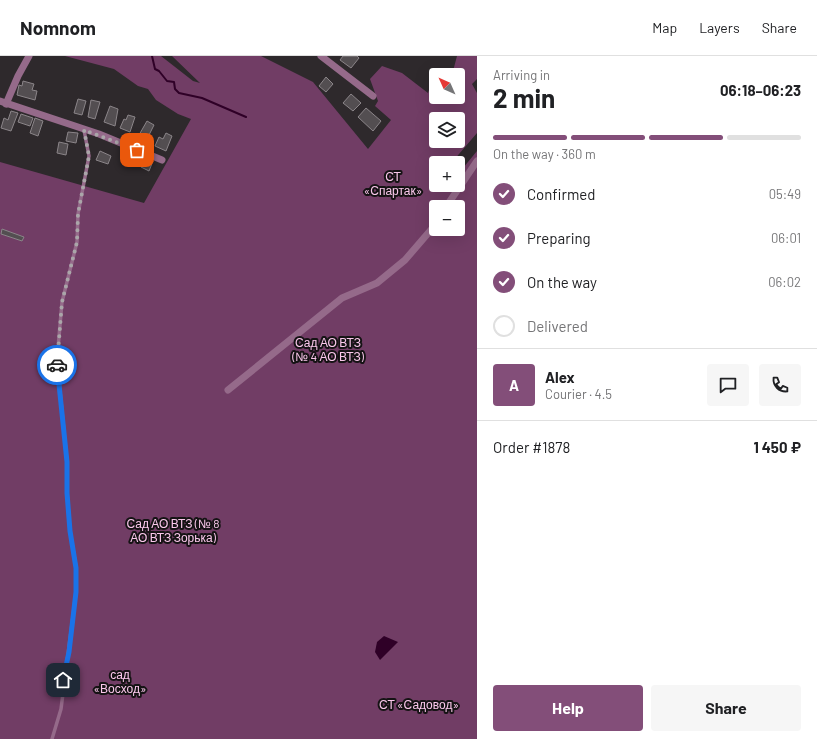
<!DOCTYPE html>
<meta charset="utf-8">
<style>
body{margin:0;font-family:Barlow,sans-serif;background:#f6f6f6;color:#202124;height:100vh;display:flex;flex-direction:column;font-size:15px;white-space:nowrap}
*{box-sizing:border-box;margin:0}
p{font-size:13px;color:#757577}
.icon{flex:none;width:22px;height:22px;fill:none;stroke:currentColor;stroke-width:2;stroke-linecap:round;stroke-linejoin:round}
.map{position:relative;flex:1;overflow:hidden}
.side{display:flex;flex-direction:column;background:#fff;width:340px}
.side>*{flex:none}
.needle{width:26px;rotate:315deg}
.buttons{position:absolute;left:429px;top:12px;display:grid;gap:8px}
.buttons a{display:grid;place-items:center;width:36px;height:36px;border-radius:4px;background:#fff;box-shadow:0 4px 16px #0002;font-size:20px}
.pin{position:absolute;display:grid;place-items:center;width:34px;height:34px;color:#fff;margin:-17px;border-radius:8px;box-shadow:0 2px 6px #0006}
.courier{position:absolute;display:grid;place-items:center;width:40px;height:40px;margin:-20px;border:3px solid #1a73e8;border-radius:50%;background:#fff;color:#222;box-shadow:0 1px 5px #0007}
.head em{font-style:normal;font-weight:700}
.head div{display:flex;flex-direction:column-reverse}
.head{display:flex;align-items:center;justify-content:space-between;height:68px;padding:0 16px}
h1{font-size:26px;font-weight:700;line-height:30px}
.bar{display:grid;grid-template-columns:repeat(4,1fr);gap:6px 4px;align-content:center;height:48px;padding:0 16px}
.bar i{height:5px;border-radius:3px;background:#e0e0e0}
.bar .selected{background:#834e79}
.bar p{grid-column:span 4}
.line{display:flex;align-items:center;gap:10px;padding:0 16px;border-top:1px solid #e0e0e0}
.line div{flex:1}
.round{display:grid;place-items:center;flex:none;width:42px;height:42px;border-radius:4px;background:#f6f6f6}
ol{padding:0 16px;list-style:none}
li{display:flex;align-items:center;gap:12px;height:44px}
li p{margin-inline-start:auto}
li .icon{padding:4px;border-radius:50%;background:#834e79;color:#fff;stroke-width:4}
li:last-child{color:#757577}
li i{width:22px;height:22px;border:2px solid #e0e0e0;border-radius:50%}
.cta{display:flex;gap:8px;margin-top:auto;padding:8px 16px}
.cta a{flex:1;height:46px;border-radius:4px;background:#834e79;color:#fff;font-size:16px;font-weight:700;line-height:46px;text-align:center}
.cta a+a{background:#f6f6f6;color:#202124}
header{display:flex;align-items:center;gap:24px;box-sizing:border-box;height:56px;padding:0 20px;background:#fff;border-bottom:1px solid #e0e0e0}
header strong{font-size:19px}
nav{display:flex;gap:22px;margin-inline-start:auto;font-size:14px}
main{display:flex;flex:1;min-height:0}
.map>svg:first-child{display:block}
.green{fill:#713d65;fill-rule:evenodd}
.water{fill:#2f0027}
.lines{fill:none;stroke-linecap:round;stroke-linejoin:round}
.stream{stroke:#2f0027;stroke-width:2}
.building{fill:#534e51;stroke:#8b8589}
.lane{stroke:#956a8a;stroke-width:3.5}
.street{stroke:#956a8a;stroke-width:7}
.done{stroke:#aaa6a9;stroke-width:4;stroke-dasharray:0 7.2}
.route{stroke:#1a73e8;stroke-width:5}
.labels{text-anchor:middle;stroke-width:4;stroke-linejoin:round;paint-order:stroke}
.park-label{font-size:12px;fill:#fbc8ec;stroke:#151314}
</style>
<header>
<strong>Nomnom</strong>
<nav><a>Map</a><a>Layers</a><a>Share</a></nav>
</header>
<main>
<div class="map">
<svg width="477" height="683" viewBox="0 0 477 683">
<rect width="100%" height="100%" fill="#2e292c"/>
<path class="green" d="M65,0h96l32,25 7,2 -28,-27h89l52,26 55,67 23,-29 -16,-14 3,-5 -8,-22 12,-13 20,7 26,20 7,-21 11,3h-10v22h22v-22h-6l5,-19h20v23l-5,5 5,9v40l-24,28 3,2h-20v22h22v-21l5,4 14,-17v588h-477v-577l144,41 47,-84 -13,-5 -22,-14 -8,-11 -10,-3 -24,-17zM436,63h22v22h-22zM436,151h22v22h-22z"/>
<polygon class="water" points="384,580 398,586 380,604 375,596 377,586"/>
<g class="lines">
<polyline class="stream" points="152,0 155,13 159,15 167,25 174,26 175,33 179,37 202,42 246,61"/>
</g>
<g class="building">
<polygon points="343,0 357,0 359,2 351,12 340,4"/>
<polygon points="326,21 333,28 326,36 319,30"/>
<polygon points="23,25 34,28 32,34 37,35 35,44 17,39 19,29 22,30"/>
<polygon points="351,38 361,47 353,55 343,47"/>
<polygon points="78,43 86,45 82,59 74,57"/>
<polygon points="91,44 100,46 95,63 88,61"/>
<polygon points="110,50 118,53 115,70 104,66"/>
<polygon points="366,52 381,65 373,75 358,61"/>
<polygon points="11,55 18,57 11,75 1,72 4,62 8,64"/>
<polygon points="21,58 33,62 30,70 18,66"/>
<polygon points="128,59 135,61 130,76 120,72 124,63 126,64"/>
<polygon points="35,62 43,65 38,80 30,77"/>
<polygon points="147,65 154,69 147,83 139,79"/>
<polygon points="68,76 78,77 76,87 66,85"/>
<polygon points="166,77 172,80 166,95 155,90 159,81 163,83"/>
<polygon points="59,86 68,88 66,99 57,97"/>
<polygon points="100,95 111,100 108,108 96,104"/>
<polygon points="129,96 137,99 134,106 126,103"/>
<polygon points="145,102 153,105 149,115 141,111"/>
<polygon points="2,173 24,181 22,185 1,178"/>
</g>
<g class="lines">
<polyline class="lane" points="52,683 61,653 76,536 76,511 70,475 67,437 67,406 57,304 62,246 77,186 78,158 89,100 84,74"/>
<g class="street">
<polyline points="321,0 373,40"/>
<polyline points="0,45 99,78 162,104"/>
<polyline points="6,48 18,20 29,0"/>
<polyline points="446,151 477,105"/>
<polyline points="228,334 342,242 377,227 405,204 436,168"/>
</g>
</g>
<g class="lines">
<polyline class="done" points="57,309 62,246 77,186 78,158 89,100 84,74 137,94"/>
<polyline class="route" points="57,309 67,406 67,437 70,475 76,512 76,536 69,596 63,624"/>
</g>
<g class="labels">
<g class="park-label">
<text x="393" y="125">СТ<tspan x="393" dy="14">«Спартак»</tspan></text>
<text x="328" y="291">Сад АО ВТЗ<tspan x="328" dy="14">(№ 4 АО ВТЗ)</tspan></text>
<text x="173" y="472">Сад АО ВТЗ (№ 8<tspan x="173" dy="14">АО ВТЗ Зорька)</tspan></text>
<text x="120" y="623">сад<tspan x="120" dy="14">«Восход»</tspan></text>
<text x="419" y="653">СТ «Садовод»</text>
</g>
</g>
</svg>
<div class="buttons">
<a><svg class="needle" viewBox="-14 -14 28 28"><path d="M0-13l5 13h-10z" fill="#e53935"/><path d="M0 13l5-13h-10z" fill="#757577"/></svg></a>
<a><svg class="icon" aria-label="layers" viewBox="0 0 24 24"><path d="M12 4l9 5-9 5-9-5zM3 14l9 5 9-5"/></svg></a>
<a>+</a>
<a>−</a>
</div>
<div class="pin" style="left:137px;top:94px;background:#ea580c"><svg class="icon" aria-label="bag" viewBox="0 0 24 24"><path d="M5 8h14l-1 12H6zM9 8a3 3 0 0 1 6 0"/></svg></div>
<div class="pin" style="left:63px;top:624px;background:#1f2937"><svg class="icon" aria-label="home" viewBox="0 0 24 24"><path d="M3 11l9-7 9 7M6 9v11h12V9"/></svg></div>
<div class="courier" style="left:57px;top:309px"><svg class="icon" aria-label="car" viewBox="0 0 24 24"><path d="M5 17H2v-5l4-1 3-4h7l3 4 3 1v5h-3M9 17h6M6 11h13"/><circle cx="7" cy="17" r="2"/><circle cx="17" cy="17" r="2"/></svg></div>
</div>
<section class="side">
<div class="head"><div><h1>2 min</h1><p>Arriving in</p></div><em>06:18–06:23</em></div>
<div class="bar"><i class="selected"></i><i class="selected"></i><i class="selected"></i><i></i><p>On the way · 360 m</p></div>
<ol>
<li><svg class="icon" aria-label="check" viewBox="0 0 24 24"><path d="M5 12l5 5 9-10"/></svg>Confirmed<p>05:49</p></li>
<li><svg class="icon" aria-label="check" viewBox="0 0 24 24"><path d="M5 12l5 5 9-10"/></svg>Preparing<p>06:01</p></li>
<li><svg class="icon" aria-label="check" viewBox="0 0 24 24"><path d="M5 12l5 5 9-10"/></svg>On the way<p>06:02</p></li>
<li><i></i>Delivered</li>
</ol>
<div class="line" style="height:72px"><b class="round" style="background:#834e79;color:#fff">A</b><div><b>Alex</b><p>Courier · 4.5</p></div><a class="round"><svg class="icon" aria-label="chat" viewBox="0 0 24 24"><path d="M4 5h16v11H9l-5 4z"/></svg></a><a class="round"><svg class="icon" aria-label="phone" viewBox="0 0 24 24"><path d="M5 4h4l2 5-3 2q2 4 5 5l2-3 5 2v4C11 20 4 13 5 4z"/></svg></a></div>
<div class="line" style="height:52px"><div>Order #1878</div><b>1 450 ₽</b></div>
<div class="cta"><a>Help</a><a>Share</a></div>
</section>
</main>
